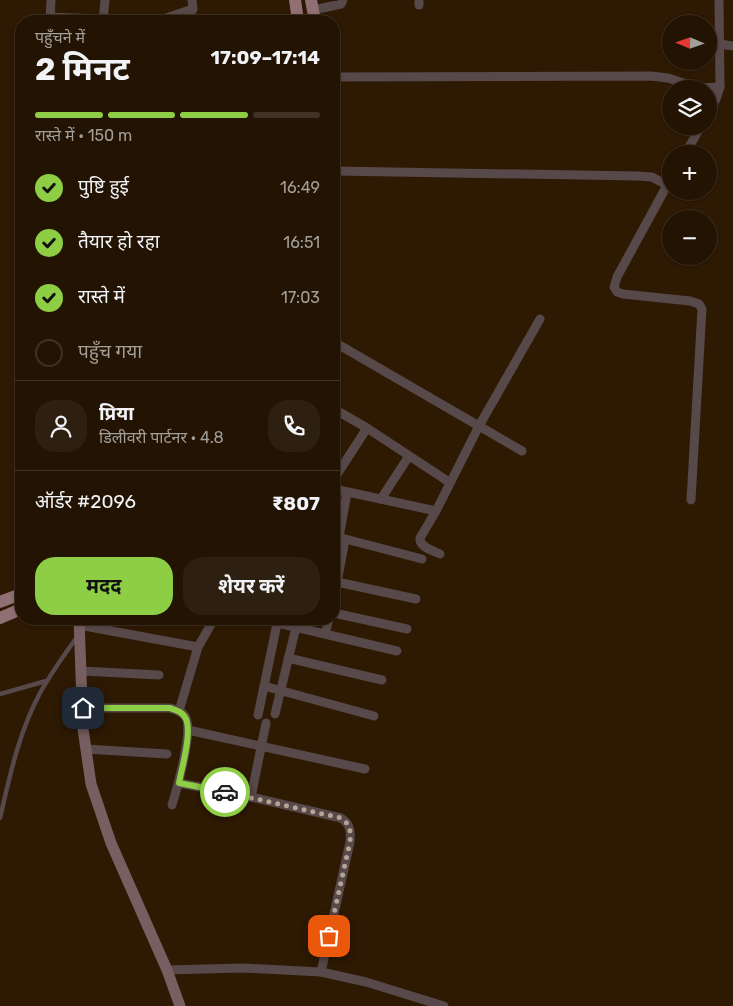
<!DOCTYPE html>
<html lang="hi">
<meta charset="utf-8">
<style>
body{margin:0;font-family:Rubik,"Noto Sans Devanagari",sans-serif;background:#2e2011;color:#f1f3f6;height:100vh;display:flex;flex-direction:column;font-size:19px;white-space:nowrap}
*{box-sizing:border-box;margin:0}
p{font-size:16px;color:#a29e99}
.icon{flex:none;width:28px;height:28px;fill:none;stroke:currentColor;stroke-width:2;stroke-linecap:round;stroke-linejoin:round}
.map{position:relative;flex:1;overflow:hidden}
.side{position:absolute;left:15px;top:15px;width:325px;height:610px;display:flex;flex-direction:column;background:#221302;border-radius:20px;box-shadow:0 1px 4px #0004,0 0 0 1px #3f3224}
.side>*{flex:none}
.needle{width:32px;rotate:272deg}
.fabs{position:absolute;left:662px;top:15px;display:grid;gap:10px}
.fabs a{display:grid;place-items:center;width:55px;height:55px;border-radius:50%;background:#221302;box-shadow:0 1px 4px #0004,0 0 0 1px #3f3224;font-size:25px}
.pin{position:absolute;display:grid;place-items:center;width:42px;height:42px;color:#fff;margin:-21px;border-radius:10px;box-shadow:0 2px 8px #0006}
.courier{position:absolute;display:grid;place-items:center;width:50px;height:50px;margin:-25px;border:4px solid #8dce44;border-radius:50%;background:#fff;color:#222;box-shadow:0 1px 6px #0007}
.overview em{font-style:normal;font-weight:700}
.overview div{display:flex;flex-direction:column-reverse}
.overview{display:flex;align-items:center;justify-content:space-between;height:85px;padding:0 20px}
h1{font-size:32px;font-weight:700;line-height:38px}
.bar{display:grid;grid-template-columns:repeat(4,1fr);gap:8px 5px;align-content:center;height:60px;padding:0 20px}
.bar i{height:6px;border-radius:4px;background:#3f3224}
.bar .on{background:#8dce44}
.bar p{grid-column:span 4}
.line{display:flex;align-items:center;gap:12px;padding:0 20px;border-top:1px solid #3f3224}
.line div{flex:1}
.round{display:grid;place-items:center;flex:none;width:52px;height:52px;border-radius:20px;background:#2e2011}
ol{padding:0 20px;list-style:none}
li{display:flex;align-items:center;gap:15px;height:55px}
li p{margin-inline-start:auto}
li .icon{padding:5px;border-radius:50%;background:#8dce44;color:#111;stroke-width:4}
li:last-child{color:#a29e99}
li i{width:28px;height:28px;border:2px solid #3f3224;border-radius:50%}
.primary-button{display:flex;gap:10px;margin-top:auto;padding:10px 20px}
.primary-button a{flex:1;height:58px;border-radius:20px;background:#8dce44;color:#111;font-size:20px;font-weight:700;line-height:58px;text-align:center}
.primary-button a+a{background:#2e2011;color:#f1f3f6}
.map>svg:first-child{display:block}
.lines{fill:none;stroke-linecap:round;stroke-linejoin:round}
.lane{stroke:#574849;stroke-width:4.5}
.street{stroke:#574849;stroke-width:9}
.secondary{stroke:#775e61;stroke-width:11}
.primary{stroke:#907073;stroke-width:12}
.done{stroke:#b5a494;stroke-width:5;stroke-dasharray:0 9}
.route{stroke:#8dce44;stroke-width:6}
</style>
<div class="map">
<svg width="733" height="1006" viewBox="0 0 733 1006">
<rect width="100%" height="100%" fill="#2e1903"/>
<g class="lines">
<g class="lane">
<polyline points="0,694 46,681"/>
<path d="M0,818c10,-43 19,-86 40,-125 11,-20 24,-38 37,-56"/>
</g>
<g class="street">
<polyline points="419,0 419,5"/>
<polyline points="190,10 193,21"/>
<polyline points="313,10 341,4 343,0"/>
<polyline points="50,17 150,21"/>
<polyline points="50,21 51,0"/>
<polyline points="103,21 105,0"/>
<polyline points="157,21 193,9 192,0"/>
<polyline points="720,44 733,46"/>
<polyline points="334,77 651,76 668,78 699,88 720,87"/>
<polyline points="709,112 716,99 720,87 719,0"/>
<polyline points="685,154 701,126"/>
<polyline points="334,171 637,176 652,177 667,185"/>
<polyline points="671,178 617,277 614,287 617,292 623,294 690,301 699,304 702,309 691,500"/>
<polyline points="334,342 522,451"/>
<polyline points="334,393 335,393"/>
<polyline points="334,409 367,428 449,482"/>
<polyline points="334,479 367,428"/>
<polyline points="334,489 436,511"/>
<polyline points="381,499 409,456"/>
<polyline points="334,536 422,559"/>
<polyline points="339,537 347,493"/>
<path d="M440,554c-8,-4 -21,-7 -20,-16l16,-27 43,-85 61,-107"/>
<polyline points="337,582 416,599"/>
<polyline points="334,598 345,540"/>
<polyline points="334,613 407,629"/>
<polyline points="278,623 397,651"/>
<polyline points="79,625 198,647"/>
<polyline points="325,634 329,619"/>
<polyline points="288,658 382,680"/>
<polyline points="82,671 159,675"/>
<polyline points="264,686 374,716"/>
<path d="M83,708h87c6,2 13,3 16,10 7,14 -9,71 -14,87"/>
<polyline points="179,711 198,647 214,619"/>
<polyline points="275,714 296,627"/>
<polyline points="258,715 278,619"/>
<polyline points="188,730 365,769"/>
<polyline points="86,749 167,754"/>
<path d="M179,783l72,14 90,21c9,6 10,12 9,24l-29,130"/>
<polyline points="251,797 266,723"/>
<polyline points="167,970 243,968 321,972 366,982 444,1006"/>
</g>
<polyline class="secondary" points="79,619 83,729 91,784 111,843 167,970 180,1006"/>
<g class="primary">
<polyline points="295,0 298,21"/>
<polyline points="311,0 315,21"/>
<polyline points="0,602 21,594"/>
<polyline points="0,618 21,609"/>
</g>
</g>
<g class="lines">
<path class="done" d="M225,792l116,26c9,6 10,12 9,24l-21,94"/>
<path class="route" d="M83,708h87c6,2 13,4 16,11 6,14 -4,48 -7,64l46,9"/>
</g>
</svg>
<div class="fabs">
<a><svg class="needle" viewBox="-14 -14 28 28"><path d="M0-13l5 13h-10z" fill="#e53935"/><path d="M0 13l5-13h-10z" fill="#a29e99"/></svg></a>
<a><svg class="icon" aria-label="layers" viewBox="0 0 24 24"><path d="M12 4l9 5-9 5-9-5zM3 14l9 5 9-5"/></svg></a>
<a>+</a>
<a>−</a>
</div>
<div class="pin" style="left:329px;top:936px;background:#ea580c"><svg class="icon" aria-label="bag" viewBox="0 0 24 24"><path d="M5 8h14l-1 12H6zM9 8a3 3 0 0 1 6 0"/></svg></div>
<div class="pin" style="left:83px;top:708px;background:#1f2937"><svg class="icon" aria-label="home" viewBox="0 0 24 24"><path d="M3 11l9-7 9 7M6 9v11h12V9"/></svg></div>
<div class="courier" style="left:225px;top:792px"><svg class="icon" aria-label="car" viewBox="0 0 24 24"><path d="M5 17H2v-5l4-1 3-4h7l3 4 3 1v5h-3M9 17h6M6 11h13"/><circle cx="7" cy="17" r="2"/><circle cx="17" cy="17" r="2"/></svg></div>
<section class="side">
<div class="overview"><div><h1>2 मिनट</h1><p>पहुँचने में</p></div><em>17:09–17:14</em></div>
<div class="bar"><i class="on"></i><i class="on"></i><i class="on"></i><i></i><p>रास्ते में · 150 m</p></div>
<ol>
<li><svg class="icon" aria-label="check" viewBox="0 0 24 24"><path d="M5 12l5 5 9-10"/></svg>पुष्टि हुई<p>16:49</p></li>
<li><svg class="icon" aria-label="check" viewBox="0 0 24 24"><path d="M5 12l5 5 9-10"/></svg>तैयार हो रहा<p>16:51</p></li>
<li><svg class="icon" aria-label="check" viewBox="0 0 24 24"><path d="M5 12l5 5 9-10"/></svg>रास्ते में<p>17:03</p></li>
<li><i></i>पहुँच गया</li>
</ol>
<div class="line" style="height:90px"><a class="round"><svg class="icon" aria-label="person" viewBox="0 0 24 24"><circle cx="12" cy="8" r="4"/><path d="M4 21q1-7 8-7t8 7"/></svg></a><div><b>प्रिया</b><p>डिलीवरी पार्टनर · 4.8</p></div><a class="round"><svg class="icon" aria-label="phone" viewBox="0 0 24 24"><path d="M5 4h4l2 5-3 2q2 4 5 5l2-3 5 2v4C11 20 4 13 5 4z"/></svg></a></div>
<div class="line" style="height:65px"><div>ऑर्डर #2096</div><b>₹807</b></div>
<div class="primary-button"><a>मदद</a><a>शेयर करें</a></div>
</section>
</div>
